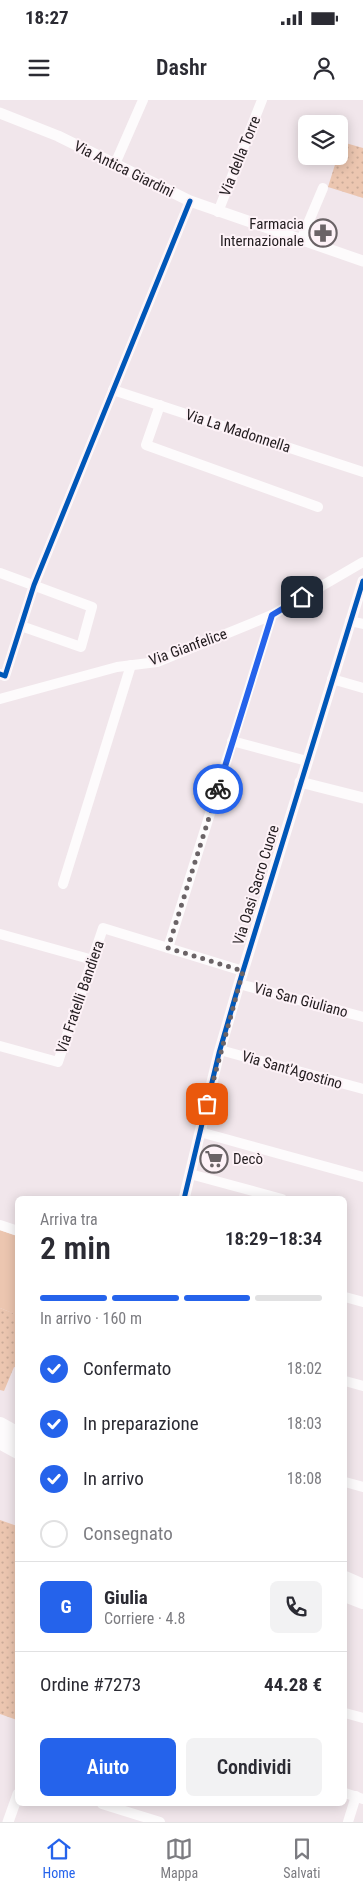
<!DOCTYPE html>
<html lang="it">
<meta charset="utf-8">
<style>
body{margin:0;font-family:"Roboto Condensed",sans-serif;background:#f2f2f3;color:#2b2b33;height:100vh;display:flex;flex-direction:column;font-size:19px;white-space:nowrap}
*{box-sizing:border-box;margin:0}
p{font-size:16px;color:#7c7c81}
.icon{flex:none;width:28px;height:28px;fill:none;stroke:currentColor;stroke-width:2;stroke-linecap:round;stroke-linejoin:round}
.map{position:relative;flex:1;overflow:hidden}
.drawer{position:absolute;left:15px;top:1096px;width:332px;height:610px;display:flex;flex-direction:column;background:#fff;border-radius:8px;box-shadow:0 2px 12px #0003}
.drawer>*{flex:none}
.buttons{position:absolute;left:298px;top:15px;display:grid;gap:10px}
.buttons a{display:grid;place-items:center;width:50px;height:50px;border-radius:8px;background:#fff;box-shadow:0 2px 12px #0003;font-size:25px}
.pin{position:absolute;display:grid;place-items:center;width:42px;height:42px;color:#fff;margin:-21px;border-radius:10px;box-shadow:0 2px 8px #0006}
.courier{position:absolute;display:grid;place-items:center;width:50px;height:50px;margin:-25px;border:4px solid #2563eb;border-radius:50%;background:#fff;color:#222;box-shadow:0 1px 6px #0007}
.overview em{font-style:normal;font-weight:600}
.overview div{display:flex;flex-direction:column-reverse}
.overview{display:flex;align-items:center;justify-content:space-between;height:85px;padding:0 25px}
h1{font-size:32px;font-weight:600;line-height:38px}
.bar{display:grid;grid-template-columns:repeat(4,1fr);gap:8px 5px;align-content:center;height:60px;padding:0 25px}
.bar i{height:6px;border-radius:4px;background:#e1e1e2}
.bar .on{background:#2563eb}
.bar p{grid-column:span 4}
.line{display:flex;align-items:center;gap:12px;padding:0 25px;border-top:1px solid #e1e1e2}
.line div{flex:1}
.round{display:grid;place-items:center;flex:none;width:52px;height:52px;border-radius:8px;background:#f2f2f3}
ol{padding:0 25px;list-style:none}
li{display:flex;align-items:center;gap:15px;height:55px}
li p{margin-inline-start:auto}
li .icon{padding:5px;border-radius:50%;background:#2563eb;color:#fff;stroke-width:4}
li:last-child{color:#7c7c81}
li i{width:28px;height:28px;border:2px solid #e1e1e2;border-radius:50%}
.cta{display:flex;gap:10px;margin-top:auto;padding:10px 25px}
.cta a{flex:1;height:58px;border-radius:8px;background:#2563eb;color:#fff;font-size:20px;font-weight:600;line-height:58px;text-align:center}
.cta a+a{background:#f2f2f3;color:#2b2b33}
.status{display:flex;justify-content:space-between;align-items:center;height:35px;padding:0 25px;background:#fff;direction:ltr}
.status svg{height:14px;fill:currentColor}
header{display:flex;justify-content:space-between;align-items:center;height:65px;padding:0 25px;background:#fff;font-size:22px;font-weight:600}
.tab-bar{display:flex;justify-content:space-around;align-items:center;height:70px;border-top:1px solid #e1e1e2;background:#fff;font-size:14px;color:#7c7c81}
.tab-bar a{display:grid;justify-items:center;gap:2px}
.tab-bar .on{color:#2563eb}
.map>svg:first-child{display:block}
.grass{fill:url(#grass-dots)}
.garden{fill:#ecc6b0}
.lines{fill:none;stroke-linecap:round;stroke-linejoin:round}
.minor{stroke:#fdfbfc;stroke-width:10}
.tertiary{stroke:#fdfbfc;stroke-width:11}
.trunk{stroke:#fdfbfc;stroke-width:16}
.cycleway-casing{stroke:#fdf2f7;stroke-width:8}
.cycleway{stroke:#0057b8;stroke-width:5}
.done{stroke:#6a6366;stroke-width:5;stroke-dasharray:0 9}
.route{stroke:#2563eb;stroke-width:6}
.labels{text-anchor:middle;stroke-width:4;stroke-linejoin:round;paint-order:stroke}
.street-label{font-size:15px;fill:#221c1f;stroke:#fdf2f7}
.poi-label{font-size:15px;fill:#221c1f;stroke:#fdf2f7;text-anchor:end}
</style>
<div class="status"><b>18:27</b><svg viewBox="0 0 49 12"><path d="M0 12V9h3v3zM5 12V6h3v6zM10 12V3h3v9zM15 12V0h3v12zM26 1h20v11H26zM47 4h2v5h-2z"/></svg></div>
<header><svg class="icon" aria-label="menu" viewBox="0 0 24 24"><path d="M4 6h16M4 12h16M4 18h16"/></svg>Dashr<svg class="icon" aria-label="person" viewBox="0 0 24 24"><circle cx="12" cy="8" r="4"/><path d="M4 21q1-7 8-7t8 7"/></svg></header>
<div class="map">
<svg width="363" height="1722" viewBox="0 0 363 1722">
<defs>
<pattern id="grass-dots" width="8" height="8" patternUnits="userSpaceOnUse" patternTransform="scale(1.25)"><rect width="8" height="8" fill="#ecc6b0"/><path d="M2 2h.1M6 6h.1" fill="none" stroke="#caaa97" stroke-width="1.8" stroke-linecap="round"/></pattern>
</defs>
<rect width="100%" height="100%" fill="#f1e6eb"/>
<g class="grass">
<polygon points="342,42 363,48 363,98 328,87"/>
<polygon points="0,1208 18,1215 17,1268 14,1267 4,1291 0,1290"/>
<polygon points="0,1420 17,1426 17,1620 0,1614"/>
</g>
<polygon class="garden" points="0,1130 17,1136 17,1215 0,1208"/>
<g class="lines">
<g class="minor">
<polyline points="115,64 143,0"/>
<polyline points="218,112 262,0"/>
<polyline points="301,140 323,88"/>
<polyline points="113,290 363,372"/>
<polyline points="160,305 146,345 318,407"/>
<polyline points="0,473 92,507 81,547 21,526"/>
<polyline points="350,521 363,524"/>
<polyline points="0,574 5,576 34,485 190,101"/>
<polyline points="332,579 363,588"/>
<polyline points="0,599 117,567 157,562 272,515 363,462"/>
<polyline points="232,641 307,661"/>
<polyline points="63,784 131,565"/>
<polyline points="0,834 93,860"/>
<polyline points="168,848 272,515"/>
<polyline points="239,884 363,917"/>
<polyline points="0,946 58,962 103,828 243,871"/>
<polyline points="220,950 363,989"/>
<polyline points="200,1032 363,1077"/>
<polyline points="190,1074 282,1099"/>
<polyline points="0,1125 18,1131"/>
<polyline points="345,1197 363,1202"/>
<polyline points="345,1281 363,1286"/>
<polyline points="345,1382 363,1387"/>
<polyline points="345,1613 363,1618"/>
<polyline points="345,1693 363,1699"/>
<polyline points="102,1704 160,1722"/>
<polyline points="348,1722 356,1696"/>
</g>
<g class="tertiary">
<polyline points="0,13 58,36 190,101 363,161"/>
<polyline points="300,682 363,698"/>
<polyline points="184,1099 219,953 239,884 363,481"/>
<polyline points="8,1722 18,1694"/>
</g>
<g class="trunk">
<polyline points="0,1325 18,1335"/>
<polyline points="0,1341 18,1351"/>
<polyline points="345,1479 363,1487"/>
<polyline points="345,1494 363,1501"/>
</g>
<g class="cycleway-casing">
<g id="cycleway">
<polyline points="0,574 5,576 34,485 190,101"/>
<polyline points="184,1099 219,953 239,884 363,481"/>
</g>
</g>
<use href="#cycleway" class="cycleway"/>
</g>
<g class="lines">
<polyline class="done" points="207,1004 243,871 168,848 218,689"/>
<polyline class="route" points="218,689 272,515 302,497"/>
</g>
<defs>
<g id="pharmacy-ring" transform="scale(1.4375)"><circle r="9.5" fill="#fdf2f7" stroke="#6a6366" stroke-width="1.5"/><path d="M-2-6h4v4h4v4h-4v4h-4v-4h-4v-4h4Z" fill="#6a6366"/></g>
<g id="supermarket-ring" transform="scale(1.4375)"><circle r="9.5" fill="#fdf2f7" stroke="#6a6366" stroke-width="1.5"/><path d="M-6-5.5h2.5l.6 2H6L4.5 2H-2.5L-4.4-4H-6ZM-1.5 3.2a1.3 1.3 0 1 0 .1 0ZM3 3.2a1.3 1.3 0 1 0 .1 0Z" fill="#6a6366"/></g>
</defs>
<g fill-rule="evenodd">
<use href="#pharmacy-ring" x="323" y="133"/>
<use href="#supermarket-ring" x="214" y="1059"/>
</g>
<g class="labels">
<g class="street-label">
<text transform="translate(240 56) rotate(-68)" y="5">Via della Torre</text>
<text transform="translate(124 69) rotate(26)" y="5">Via Antica Giardini</text>
<text transform="translate(238 331) rotate(18)" y="5">Via La Madonnella</text>
<text transform="translate(188 547) rotate(-20)" y="5">Via Gianfelice</text>
<text transform="translate(256 785) rotate(-73)" y="5">Via Oasi Sacro Cuore</text>
<text transform="translate(80 897) rotate(-71)" y="5">Via Fratelli Bandiera</text>
<text transform="translate(301 900) rotate(15)" y="5">Via San Giuliano</text>
<text transform="translate(292 970) rotate(16)" y="5">Via Sant'Agostino</text>
</g>
<g class="poi-label">
<text x="304" y="129">Farmacia<tspan x="304" dy="17">Internazionale</tspan></text>
<text x="233" y="1064" text-anchor="start">Decò</text>
</g>
</g>
</svg>
<div class="buttons">
<a><svg class="icon" aria-label="layers" viewBox="0 0 24 24"><path d="M12 4l9 5-9 5-9-5zM3 14l9 5 9-5"/></svg></a>
</div>
<div class="pin" style="left:207px;top:1004px;background:#ea580c"><svg class="icon" aria-label="bag" viewBox="0 0 24 24"><path d="M5 8h14l-1 12H6zM9 8a3 3 0 0 1 6 0"/></svg></div>
<div class="pin" style="left:302px;top:497px;background:#1f2937"><svg class="icon" aria-label="home" viewBox="0 0 24 24"><path d="M3 11l9-7 9 7M6 9v11h12V9"/></svg></div>
<div class="courier" style="left:218px;top:689px"><svg class="icon" aria-label="bike" viewBox="0 0 24 24"><circle cx="6" cy="16" r="4"/><circle cx="18" cy="16" r="4"/><path d="M6 16l4-8h5l3 8M10 8l3 8H6M13 5h3"/></svg></div>
<section class="drawer">
<div class="overview"><div><h1>2 min</h1><p>Arriva tra</p></div><em>18:29–18:34</em></div>
<div class="bar"><i class="on"></i><i class="on"></i><i class="on"></i><i></i><p>In arrivo · 160 m</p></div>
<ol>
<li><svg class="icon" aria-label="check" viewBox="0 0 24 24"><path d="M5 12l5 5 9-10"/></svg>Confermato<p>18:02</p></li>
<li><svg class="icon" aria-label="check" viewBox="0 0 24 24"><path d="M5 12l5 5 9-10"/></svg>In preparazione<p>18:03</p></li>
<li><svg class="icon" aria-label="check" viewBox="0 0 24 24"><path d="M5 12l5 5 9-10"/></svg>In arrivo<p>18:08</p></li>
<li><i></i>Consegnato</li>
</ol>
<div class="line" style="height:90px"><b class="round" style="background:#2563eb;color:#fff">G</b><div><b>Giulia</b><p>Corriere · 4.8</p></div><a class="round"><svg class="icon" aria-label="phone" viewBox="0 0 24 24"><path d="M5 4h4l2 5-3 2q2 4 5 5l2-3 5 2v4C11 20 4 13 5 4z"/></svg></a></div>
<div class="line" style="height:65px"><div>Ordine #7273</div><b>44.28 €</b></div>
<div class="cta"><a>Aiuto</a><a>Condividi</a></div>
</section>
</div>
<nav class="tab-bar">
<a class="on"><svg class="icon" aria-label="home" viewBox="0 0 24 24"><path d="M3 11l9-7 9 7M6 9v11h12V9"/></svg>Home</a>
<a><svg class="icon" aria-label="map" viewBox="0 0 24 24"><path d="M3 6l6-2 6 2 6-2v14l-6 2-6-2-6 2zM9 4v14M15 6v14"/></svg>Mappa</a>
<a><svg class="icon" aria-label="saved" viewBox="0 0 24 24"><path d="M7 4h10v16l-5-4-5 4z"/></svg>Salvati</a>
</nav>
